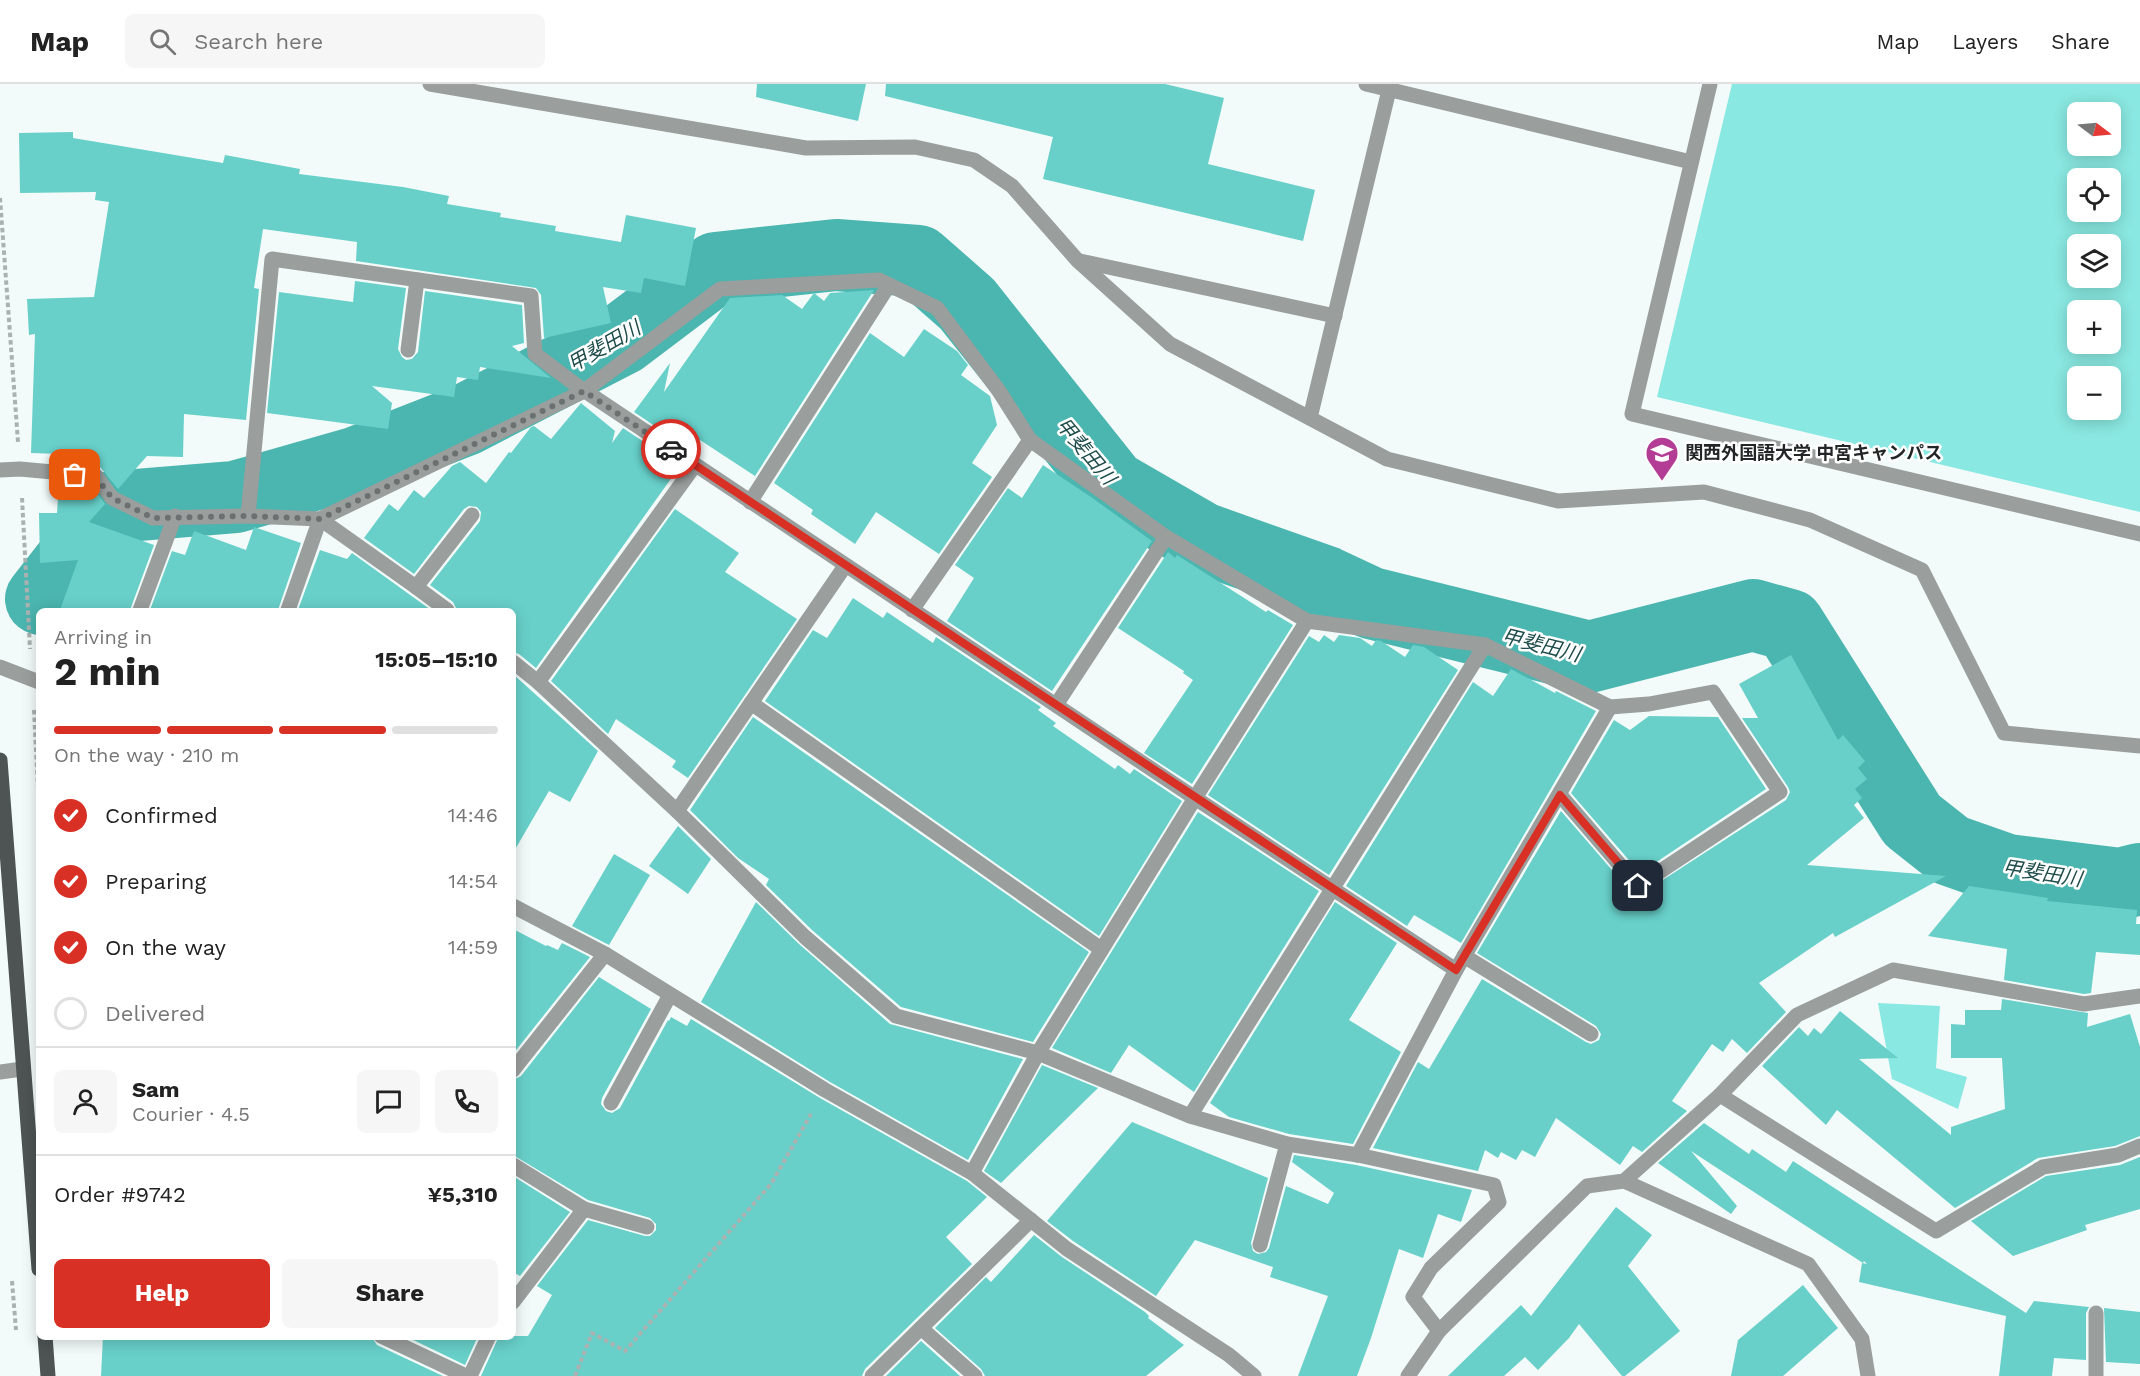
<!DOCTYPE html>
<meta charset="utf-8">
<style>
body{margin:0;font-family:"Work Sans","Noto Sans JP",sans-serif;background:#f6f6f6;color:#222;height:100vh;display:flex;flex-direction:column;font-size:22px;white-space:nowrap}
*{box-sizing:border-box;margin:0}
p{font-size:20px;color:#767676}
.icon{flex:none;width:33px;height:33px;fill:none;stroke:currentColor;stroke-width:2;stroke-linecap:round;stroke-linejoin:round}
.map{position:relative;flex:1;overflow:hidden}
.drawer{position:absolute;left:36px;top:524px;width:480px;height:732px;display:flex;flex-direction:column;background:#fff;border-radius:9px;box-shadow:0 3px 15px #0003}
.drawer>*{flex:none}
.needle{width:39px;rotate:106deg}
.fabs{position:absolute;left:2067px;top:18px;display:grid;gap:12px}
.fabs a{display:grid;place-items:center;width:54px;height:54px;border-radius:9px;background:#fff;box-shadow:0 3px 15px #0003;font-size:30px}
.pin{position:absolute;display:grid;place-items:center;width:51px;height:51px;color:#fff;margin:-26px;border-radius:12px;box-shadow:0 3px 9px #0006}
.courier{position:absolute;display:grid;place-items:center;width:60px;height:60px;margin:-30px;border:4px solid #d93025;border-radius:50%;background:#fff;color:#222;box-shadow:0 2px 8px #0007}
.summary em{font-style:normal;font-weight:700}
.summary div{display:flex;flex-direction:column-reverse}
.summary{display:flex;align-items:center;justify-content:space-between;height:102px;padding:0 18px}
h1{font-size:39px;font-weight:700;line-height:45px}
.bar{display:grid;grid-template-columns:repeat(4,1fr);gap:9px 6px;align-content:center;height:72px;padding:0 18px}
.bar i{height:8px;border-radius:4px;background:#e0e0e0}
.bar .active{background:#d93025}
.bar p{grid-column:span 4}
.line{display:flex;align-items:center;gap:15px;padding:0 18px;border-top:2px solid #e0e0e0}
.line div{flex:1}
.round{display:grid;place-items:center;flex:none;width:63px;height:63px;border-radius:9px;background:#f6f6f6}
ol{padding:0 18px;list-style:none}
li{display:flex;align-items:center;gap:18px;height:66px}
li p{margin-inline-start:auto}
li .icon{padding:6px;border-radius:50%;background:#d93025;color:#fff;stroke-width:4}
li:last-child{color:#767676}
li i{width:33px;height:33px;border:3px solid #e0e0e0;border-radius:50%}
.action{display:flex;gap:12px;margin-top:auto;padding:12px 18px}
.action a{flex:1;height:69px;border-radius:9px;background:#d93025;color:#fff;font-size:24px;font-weight:700;line-height:69px;text-align:center}
.action a+a{background:#f6f6f6;color:#222}
header{display:flex;align-items:center;gap:36px;box-sizing:border-box;height:84px;padding:0 30px;background:#fff;border-bottom:2px solid #e0e0e0}
header strong{font-size:28px}
nav{display:flex;gap:33px;margin-inline-start:auto;font-size:21px}
.search{width:420px;height:54px;background:#f6f6f6;display:flex;align-items:center;gap:15px;box-sizing:border-box;padding:0 21px;border-radius:9px;color:#767676;font-size:22px}
.map>svg:first-child{display:block}
.green{fill:#89e8e1;fill-rule:evenodd}
.lines{fill:none;stroke-linecap:round;stroke-linejoin:round}
.river{stroke:#4bb5af;stroke-width:72}
.building{fill:#68d0c9}
.path{stroke:#aab1b1;stroke-width:4;stroke-dasharray:4.5 3;stroke-linecap:butt}
.minor{stroke:#9a9e9d;stroke-width:15}
.major{stroke:#4d5453;stroke-width:15}
.done{stroke:#6b7170;stroke-width:6;stroke-dasharray:0 10.8}
.route{stroke:#d93025;stroke-width:8}
.labels{text-anchor:middle;stroke-width:5;stroke-linejoin:round;paint-order:stroke}
.poi-label{font-size:18px;font-weight:bold;fill:#232626;stroke:#fff;text-anchor:start}
.water-label{font-size:20px;font-style:italic;fill:#1f4d4b;stroke:#fff}
</style>
<header>
<strong>Map</strong>
<div class="search"><svg class="icon" aria-label="search" viewBox="0 0 24 24"><circle cx="10" cy="10" r="6"/><path d="M15 15l6 6"/></svg>Search here</div>
<nav><a>Map</a><a>Layers</a><a>Share</a></nav>
</header>
<div class="map">
<svg width="2140" height="1292" viewBox="0 0 2140 1292">
<rect width="100%" height="100%" fill="#f2fbfa"/>
<g class="green">
<path d="M1732,0h408v428l-483,-115zM2078,28h32v34h-32zM2078,94h32v34h-32zM2078,160h32v34h-32zM2078,226h32v34h-32zM2078,292h32v34h-32z"/>
<polygon points="1878,919 1940,922 1936,984 1967,993 1958,1025 1892,995"/>
</g>
<g class="lines">
<polyline class="river" points="41,515 113,423 235,413 355,379 465,336 622,255 716,184 836,171 918,177 967,220 1112,402 1202,454 1326,498 1371,519 1589,573 1753,531 1789,541 1912,736 1950,766 2007,786 2120,800 2140,795"/>
</g>
<g class="building">
<polygon points="757,0 866,0 858,37 756,13"/>
<polygon points="886,0 1165,0 1224,14 1208,80 1315,106 1303,157 1043,95 1053,53 885,12"/>
<polygon points="73,48 73,54 223,79 225,71 300,85 299,90 403,103 449,112 447,120 501,129 500,133 556,142 555,147 621,158 626,131 696,144 685,202 644,194 641,209 603,203 611,239 544,254 541,211 536,204 356,177 357,158 263,145 254,204 259,205 246,336 184,330 183,373 147,372 118,405 100,383 60,379 60,370 31,369 35,250 29,251 27,215 94,213 109,118 95,116 96,108 20,109 19,49"/>
<polygon points="355,197 406,204 398,265 402,273 406,276 412,275 418,268 425,207 522,221 524,259 512,262 551,294 480,283 478,296 457,293 454,313 372,302 392,319 388,345 267,329 279,208 353,218"/>
<polygon points="874,206 755,392 700,356 692,367 634,328 670,279 664,308 730,214 782,211 802,225 814,209 824,217 830,209"/>
<polygon points="924,245 957,267 968,281 961,291 990,312 997,341 972,379 992,393 939,470 876,428 855,460 811,430 813,426 774,399 870,249 904,273"/>
<polygon points="581,319 615,347 612,359 623,344 680,382 536,584 519,570 513,568 513,526 457,526 453,518 430,501 480,437 481,428 477,423 469,422 464,425 414,490 364,454 389,420 398,427 414,406 424,414 452,382 460,378 486,399 509,368 511,369 531,343 534,342 551,355"/>
<polygon points="1043,381 1091,413 1152,457 1052,607 947,537 974,494 955,481 1008,404 1022,414"/>
<polygon points="59,398 91,401 105,420 89,438 154,461 130,526 60,526 78,476 40,479 39,429 57,429"/>
<polygon points="675,425 739,469 725,488 797,535 688,694 672,683 676,677 616,635 608,650 551,597"/>
<polygon points="254,443 301,459 278,526 150,526 172,467 185,471 194,447 246,466"/>
<polygon points="320,466 347,475 352,469 431,526 298,526"/>
<polygon points="1168,468 1175,474 1177,471 1266,528 1268,526 1293,541 1192,700 1144,669 1193,596 1183,589 1184,587 1118,544"/>
<polygon points="853,514 883,534 887,528 933,559 936,553 1041,623 1038,626 1056,639 1053,642 1115,685 1118,681 1130,690 1134,685 1182,717 1099,852 765,617 813,546 827,554"/>
<polygon points="1324,551 1334,558 1339,551 1360,554 1372,562 1376,556 1381,557 1405,573 1413,561 1424,563 1458,586 1329,791 1208,711 1309,552 1319,558"/>
<polygon points="1791,571 1838,656 1843,651 1865,677 1858,684 1867,695 1855,705 1862,714 1854,721 1864,734 1807,781 1946,792 1835,853 1833,849 1759,899 1786,928 1747,969 1732,955 1723,968 1712,960 1672,1017 1687,1027 1642,1068 1633,1062 1620,1081 1556,1034 1535,1073 1522,1066 1516,1076 1501,1068 1498,1074 1485,1066 1478,1087 1373,1064 1418,978 1429,985 1482,895 1586,958 1591,960 1599,956 1601,950 1596,942 1477,869 1561,727 1631,808 1638,812 1786,716 1790,708 1788,703 1742,634 1758,634 1739,600"/>
<polygon points="1511,585 1555,609 1556,607 1596,627 1461,859 1414,831 1407,842 1346,802 1473,598 1493,612"/>
<polygon points="513,590 598,667 570,718 549,707 513,769"/>
<polygon points="1649,632 1718,633 1766,705 1640,789 1571,709 1614,636 1630,646"/>
<polygon points="753,633 1089,868 1033,958 901,923 812,846 766,801 769,795 738,774 690,726"/>
<polygon points="1198,728 1319,807 1194,1008 1129,961 1111,989 1052,964"/>
<polygon points="678,742 711,775 688,810 649,782"/>
<polygon points="614,770 650,791 609,861 572,842"/>
<polygon points="1969,802 2048,814 2047,817 2137,826 2136,840 2140,840 2140,871 2096,868 2091,909 2084,910 2004,896 2007,865 1928,852"/>
<polygon points="756,818 799,860 890,940 1023,975 968,1076 830,998 701,918"/>
<polygon points="1335,818 1397,859 1349,936 1401,968 1353,1060 1289,1050 1229,1033 1210,1019"/>
<polygon points="513,845 546,862 547,861 558,866 562,859 590,873 513,970"/>
<polygon points="599,893 651,925 602,1014 601,1020 606,1027 612,1029 620,1024 668,936 669,937 671,933 687,942 691,935 820,1014 967,1097 987,1113 946,1153 972,1180 865,1285 862,1292 481,1292 499,1252 528,1252 552,1211 537,1202 588,1136 645,1152 650,1152 656,1146 656,1140 650,1134 588,1116 513,1071 513,996 521,992"/>
<polygon points="2002,915 2088,929 2087,943 2130,930 2140,963 2140,1052 2115,1062 2038,1074 1955,1124 1837,1026 1826,1041 1762,982 1799,943 1808,952 1814,944 1821,950 1840,927 1898,974 1859,975 1951,1051 1951,1043 2005,1025 2002,974 1951,974 1951,940 1965,941 1965,926 2001,926"/>
<polygon points="1042,981 1098,1004 1001,1099 984,1087"/>
<polygon points="1132,1038 1268,1094 1251,1159 1253,1167 1258,1170 1266,1168 1269,1164 1286,1102 1328,1120 1334,1109 1292,1078 1294,1071 1356,1081 1472,1106 1461,1138 1438,1130 1423,1174 1399,1165 1371,1254 1357,1292 1298,1292 1328,1212 1270,1193 1273,1183 1195,1156 1156,1212 1073,1157 1047,1137"/>
<polygon points="1704,1039 1749,1070 1752,1065 1786,1088 1793,1077 2026,1229 2034,1217 2089,1223 2086,1229 2086,1276 2054,1274 2052,1292 1999,1292 2006,1232 1859,1198 1862,1179 1867,1180 1864,1177 1863,1179 1691,1067 1737,1122 1731,1130 1658,1079"/>
<polygon points="2140,1073 2140,1125 2085,1141 2087,1146 2013,1172 1971,1137 2046,1092 2120,1081"/>
<polygon points="513,1092 570,1128 520,1192 513,1188"/>
<polygon points="1616,1123 1652,1151 1628,1182 1680,1247 1625,1292 1622,1292 1579,1240 1569,1254 1538,1286 1525,1273 1504,1292 1448,1292 1521,1221 1531,1232"/>
<polygon points="1034,1151 1062,1173 1145,1228 1149,1232 1148,1234 1184,1261 1146,1292 985,1292 981,1285 935,1244 986,1193 991,1198"/>
<polygon points="1803,1201 1838,1244 1783,1292 1731,1292 1738,1256"/>
<polygon points="2104,1224 2140,1228 2140,1280 2106,1278"/>
<polygon points="103,1252 371,1252 377,1261 443,1292 101,1292"/>
<polygon points="405,1252 478,1252 465,1281"/>
<polygon points="921,1257 960,1292 886,1292"/>
</g>
<g class="lines">
<g class="path">
<polyline points="0,114 18,358"/>
<polyline points="22,414 30,565"/>
<polyline points="34,626 39,724"/>
<polyline points="12,1197 16,1246"/>
<polyline points="575,1292 592,1249 625,1267 771,1100 811,1030"/>
</g>
<g class="minor">
<polyline points="430,0 806,64 915,63 974,76 1012,102 1078,177 1170,260 1387,375 1558,417 1704,408 1810,436 1922,486 2004,649 2140,662"/>
<polyline points="1366,0 1691,78"/>
<polyline points="1710,0 1632,330 2140,450"/>
<polyline points="1080,177 1335,232"/>
<polyline points="408,266 417,196"/>
<polyline points="1310,334 1389,6"/>
<polyline points="0,386 20,385 96,392 112,414 153,434 248,432 320,435 416,503 447,526"/>
<polyline points="750,418 889,201"/>
<polyline points="248,432 272,175 531,212 535,270 576,301 1195,714 1038,969 1190,1032 1287,1060 1358,1071 1494,1101 1499,1118 1431,1184 1413,1213 1439,1247"/>
<polyline points="416,503 472,431"/>
<polyline points="140,526 175,432"/>
<polyline points="288,526 320,435 584,307 720,205 879,196 937,224 999,307 1030,356 1166,453 1307,537 1485,561 1610,623 1456,886"/>
<polyline points="912,526 1030,356"/>
<polyline points="1307,537 1195,714 1456,886 1358,1071"/>
<polyline points="513,578 538,598 677,727 805,853 896,932 1038,969 972,1089"/>
<polyline points="0,583 39,598"/>
<polyline points="538,598 695,381"/>
<polyline points="751,619 1101,865"/>
<polyline points="1056,621 1166,453"/>
<polyline points="1560,711 1638,802 1780,708 1713,608 1649,620 1610,623"/>
<polyline points="677,727 845,482"/>
<polyline points="513,822 605,870 825,1006 972,1089 1067,1165 1229,1271 1254,1292"/>
<polyline points="1464,872 1591,950"/>
<polyline points="513,986 605,870"/>
<polyline points="0,988 22,985"/>
<polyline points="1720,1011 1936,1147 2043,1083 2118,1071 2140,1062"/>
<polyline points="611,1019 670,911"/>
<polyline points="1190,1032 1485,561"/>
<polyline points="513,1081 584,1125 513,1218"/>
<polyline points="1624,1097 1808,1180 1862,1255 1868,1292"/>
<polyline points="584,1125 647,1143"/>
<polyline points="1260,1161 1287,1060"/>
<polyline points="921,1244 975,1292"/>
<polyline points="381,1252 466,1292"/>
<polyline points="470,1292 489,1252"/>
<polyline points="872,1292 1031,1136"/>
<polyline points="1408,1292 1439,1247 1587,1102 1624,1097 1720,1011 1797,931 1893,886 2084,920 2140,912"/>
<polyline points="2096,1292 2096,1229"/>
</g>
<g class="major">
<polyline points="0,676 39,1185"/>
<polyline points="45,1252 48,1292"/>
</g>
</g>
<g class="lines">
<polyline class="done" points="75,391 96,393 112,414 153,434 248,432 320,435 584,307 671,365"/>
<polyline class="route" points="671,365 1456,886 1560,711 1638,802"/>
</g>
<defs>
<g id="university-pin" transform="scale(1.725)"><path d="M0 17L-7.5 6A9.5 9.5 0 1 1 7.5 6Z" fill="#b33d94" stroke="#fff"/><path d="M0-5L7-2L0 1L-7-2ZM-4 1L0 2.5L4 1V4Q0 6-4 4Z" fill="#fff"/></g>
</defs>
<g fill-rule="evenodd">
<use href="#university-pin" x="1662" y="369"/>
</g>
<g class="labels">
<g class="poi-label">
<text x="1685" y="375">関西外国語大学 中宮キャンパス</text>
</g>
<g class="water-label">
<text transform="translate(604 262) rotate(-30)" y="7">甲斐田川</text>
<text transform="translate(1086 367) rotate(50)" y="7">甲斐田川</text>
<text transform="translate(1541 561) rotate(14)" y="7">甲斐田川</text>
<text transform="translate(2042 789) rotate(9)" y="7">甲斐田川</text>
</g>
</g>
</svg>
<div class="fabs">
<a><svg class="needle" viewBox="-14 -14 28 28"><path d="M0-13l5 13h-10z" fill="#e53935"/><path d="M0 13l5-13h-10z" fill="#767676"/></svg></a>
<a><svg class="icon" aria-label="locate" viewBox="0 0 24 24"><circle cx="12" cy="12" r="6"/><path d="M12 2v4M12 18v4M2 12h4M18 12h4"/></svg></a>
<a><svg class="icon" aria-label="layers" viewBox="0 0 24 24"><path d="M12 4l9 5-9 5-9-5zM3 14l9 5 9-5"/></svg></a>
<a>+</a>
<a>−</a>
</div>
<div class="pin" style="left:75px;top:391px;background:#ea580c"><svg class="icon" aria-label="bag" viewBox="0 0 24 24"><path d="M5 8h14l-1 12H6zM9 8a3 3 0 0 1 6 0"/></svg></div>
<div class="pin" style="left:1638px;top:802px;background:#1f2937"><svg class="icon" aria-label="home" viewBox="0 0 24 24"><path d="M3 11l9-7 9 7M6 9v11h12V9"/></svg></div>
<div class="courier" style="left:671px;top:365px"><svg class="icon" aria-label="car" viewBox="0 0 24 24"><path d="M5 17H2v-5l4-1 3-4h7l3 4 3 1v5h-3M9 17h6M6 11h13"/><circle cx="7" cy="17" r="2"/><circle cx="17" cy="17" r="2"/></svg></div>
<section class="drawer">
<div class="summary"><div><h1>2 min</h1><p>Arriving in</p></div><em>15:05–15:10</em></div>
<div class="bar"><i class="active"></i><i class="active"></i><i class="active"></i><i></i><p>On the way · 210 m</p></div>
<ol>
<li><svg class="icon" aria-label="check" viewBox="0 0 24 24"><path d="M5 12l5 5 9-10"/></svg>Confirmed<p>14:46</p></li>
<li><svg class="icon" aria-label="check" viewBox="0 0 24 24"><path d="M5 12l5 5 9-10"/></svg>Preparing<p>14:54</p></li>
<li><svg class="icon" aria-label="check" viewBox="0 0 24 24"><path d="M5 12l5 5 9-10"/></svg>On the way<p>14:59</p></li>
<li><i></i>Delivered</li>
</ol>
<div class="line" style="height:108px"><a class="round"><svg class="icon" aria-label="person" viewBox="0 0 24 24"><circle cx="12" cy="8" r="4"/><path d="M4 21q1-7 8-7t8 7"/></svg></a><div><b>Sam</b><p>Courier · 4.5</p></div><a class="round"><svg class="icon" aria-label="chat" viewBox="0 0 24 24"><path d="M4 5h16v11H9l-5 4z"/></svg></a><a class="round"><svg class="icon" aria-label="phone" viewBox="0 0 24 24"><path d="M5 4h4l2 5-3 2q2 4 5 5l2-3 5 2v4C11 20 4 13 5 4z"/></svg></a></div>
<div class="line" style="height:78px"><div>Order #9742</div><b>¥5,310</b></div>
<div class="action"><a>Help</a><a>Share</a></div>
</section>
</div>
